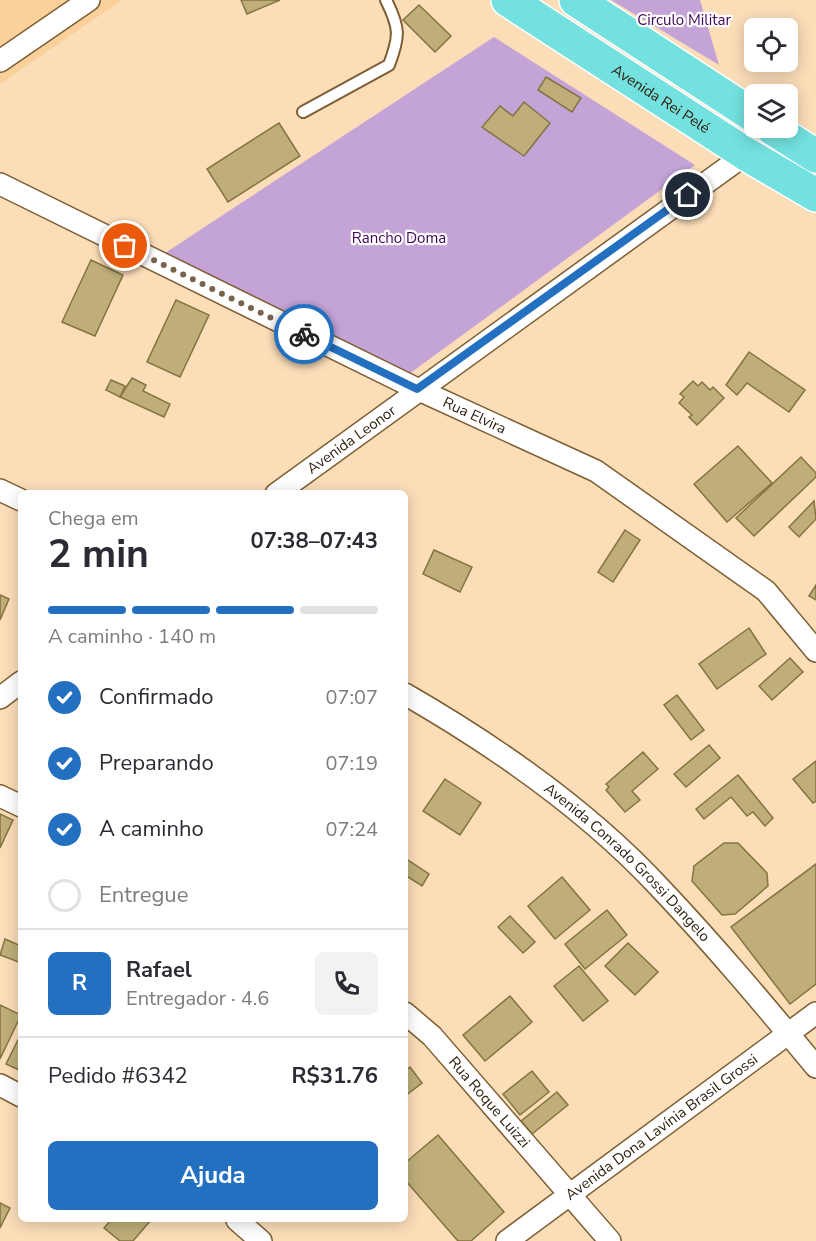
<!DOCTYPE html>
<html lang="pt">
<meta charset="utf-8">
<style>
body{margin:0;font-family:"Nunito Sans",sans-serif;background:#f2f2f3;color:#2b2b33;height:100vh;display:flex;flex-direction:column;font-size:22px;white-space:nowrap}
*{box-sizing:border-box;margin:0}
p{font-size:20px;color:#7c7c81}
.icon{flex:none;width:33px;height:33px;fill:none;stroke:currentColor;stroke-width:2;stroke-linecap:round;stroke-linejoin:round}
.map{position:relative;flex:1;overflow:hidden}
.sheet{position:absolute;left:18px;top:490px;width:390px;height:732px;display:flex;flex-direction:column;background:#fff;border-radius:9px;box-shadow:0 3px 15px #0003}
.sheet>*{flex:none}
.controls{position:absolute;left:744px;top:18px;display:grid;gap:12px}
.controls a{display:grid;place-items:center;width:54px;height:54px;border-radius:9px;background:#fff;box-shadow:0 3px 15px #0003;font-size:30px}
.pin{position:absolute;display:grid;place-items:center;width:51px;height:51px;color:#fff;margin:-26px;border:3px solid #fff;border-radius:50%;box-shadow:0 2px 6px #0007}
.courier{position:absolute;display:grid;place-items:center;width:60px;height:60px;margin:-30px;border:4px solid #2470c0;border-radius:50%;background:#fff;color:#222;box-shadow:0 2px 8px #0007}
.overview em{font-style:normal;font-weight:700}
.overview div{display:flex;flex-direction:column-reverse}
.overview{display:flex;align-items:center;justify-content:space-between;height:102px;padding:0 30px}
h1{font-size:39px;font-weight:700;line-height:45px}
.bar{display:grid;grid-template-columns:repeat(4,1fr);gap:9px 6px;align-content:center;height:72px;padding:0 30px}
.bar i{height:8px;border-radius:4px;background:#e1e1e2}
.bar .on{background:#2470c0}
.bar p{grid-column:span 4}
.line{display:flex;align-items:center;gap:15px;padding:0 30px;border-top:2px solid #e1e1e2}
.line div{flex:1}
.round{display:grid;place-items:center;flex:none;width:63px;height:63px;border-radius:9px;background:#f2f2f3}
ol{padding:0 30px;list-style:none}
li{display:flex;align-items:center;gap:18px;height:66px}
li p{margin-inline-start:auto}
li .icon{padding:6px;border-radius:50%;background:#2470c0;color:#fff;stroke-width:4}
li:last-child{color:#7c7c81}
li i{width:33px;height:33px;border:3px solid #e1e1e2;border-radius:50%}
.cta{display:flex;gap:12px;margin-top:auto;padding:12px 30px}
.cta a{flex:1;height:69px;border-radius:9px;background:#2470c0;color:#fff;font-size:24px;font-weight:700;line-height:69px;text-align:center}
.map>svg:first-child{display:block}
.built{fill:#fad09b}
.green{fill:#c4a4d7}
.building{fill:#bfae79;stroke:#837440;stroke-width:1.5}
.lines{fill:none;stroke-linecap:round;stroke-linejoin:round}
.service-casing{stroke:#7e5e33;stroke-width:14}
.minor-casing{stroke:#7e5e33;stroke-width:24}
.primary-casing{stroke:#fff;stroke-width:36}
.service{stroke:#fff;stroke-width:10}
.minor{stroke:#fff;stroke-width:21}
.primary{stroke:#73e1df;stroke-width:33}
.done{stroke:#78644b;stroke-width:6;stroke-dasharray:0 10.8}
.route{stroke:#2470c0;stroke-width:8}
.labels{text-anchor:middle;stroke-width:4.5;stroke-linejoin:round;paint-order:stroke}
.park-label{font-size:15px;fill:#410559;stroke:#fff}
.street-label{font-size:15px;fill:#312311;stroke:#fff}
</style>
<div class="map">
<svg width="816" height="1241" viewBox="0 0 816 1241">
<rect width="100%" height="100%" fill="#fbddb8"/>
<polygon class="built" points="0,0 122,0 0,84"/>
<g class="green">
<polygon points="611,0 700,0 719,65"/>
<polygon points="494,37 695,165 409,374 159,257"/>
</g>
<g class="building">
<polygon points="241,0 280,0 247,14"/>
<polygon points="419,5 451,36 435,52 403,20"/>
<polygon points="546,77 581,98 572,112 538,90"/>
<polygon points="524,102 550,123 524,156 482,127 500,106 513,116"/>
<polygon points="279,123 300,156 228,202 207,169"/>
<polygon points="91,260 123,275 95,336 62,322"/>
<polygon points="176,300 209,315 180,377 147,362"/>
<polygon points="749,352 805,390 789,412 747,383 737,395 726,385"/>
<polygon points="132,378 146,385 143,391 170,404 164,417 120,397"/>
<polygon points="111,380 125,386 120,397 106,390"/>
<polygon points="693,381 698,386 702,382 710,390 713,387 724,398 697,425 689,417 692,415 679,403 684,397 680,394"/>
<polygon points="738,446 772,483 727,522 694,484"/>
<polygon points="801,457 816,473 816,477 754,536 736,518"/>
<polygon points="814,501 816,519 799,537 789,527"/>
<polygon points="625,530 640,540 613,582 598,572"/>
<polygon points="434,550 472,567 460,592 423,574"/>
<polygon points="816,585 816,600 809,596"/>
<polygon points="0,595 9,599 0,620"/>
<polygon points="749,628 766,654 717,689 699,664"/>
<polygon points="790,658 803,672 772,700 759,686"/>
<polygon points="677,695 704,730 691,740 664,705"/>
<polygon points="709,745 720,758 686,787 674,774"/>
<polygon points="643,752 658,769 632,791 640,800 625,812 606,790 609,787 606,784"/>
<polygon points="816,761 816,801 813,803 793,779"/>
<polygon points="738,775 773,818 765,826 753,812 747,816 731,797 704,819 696,809"/>
<polygon points="445,779 481,803 460,835 423,811"/>
<polygon points="0,814 13,820 0,848"/>
<polygon points="724,843 738,843 767,873 768,886 735,914 722,915 692,881 694,866"/>
<polygon points="405,858 429,874 422,886 405,875"/>
<polygon points="816,864 816,984 790,1004 731,927"/>
<polygon points="562,877 590,910 555,939 528,906"/>
<polygon points="607,910 627,935 585,969 565,944"/>
<polygon points="510,916 535,942 523,953 498,927"/>
<polygon points="5,939 21,946 21,963 0,955"/>
<polygon points="628,943 658,972 635,995 605,966"/>
<polygon points="579,966 608,1001 583,1021 554,986"/>
<polygon points="510,996 532,1022 485,1061 463,1035"/>
<polygon points="0,1005 21,1015 0,1059"/>
<polygon points="21,1034 21,1071 6,1064"/>
<polygon points="410,1067 422,1083 405,1096 405,1071"/>
<polygon points="532,1071 549,1092 520,1115 503,1094"/>
<polygon points="557,1092 568,1105 532,1134 521,1121"/>
<polygon points="438,1135 504,1212 471,1241 458,1241 405,1180 405,1163"/>
<polygon points="0,1203 10,1208 0,1228"/>
<polygon points="111,1220 151,1220 133,1241 120,1241 104,1228"/>
</g>
<g class="lines">
<g class="service-casing">
<path id="service" d="M303,112l86,-47c11,-29 11,-37 -3,-65"/>
</g>
<g class="minor-casing">
<g id="minor">
<polyline points="0,61 89,0"/>
<path id="s1" d="M0,184l417,205 179,82 170,120 50,60"/>
<polyline points="0,490 21,500"/>
<path id="s2" d="M276,494l470,-340"/>
<path id="s3" d="M405,694c92,53 184,117 256,195 54,57 105,118 155,178"/>
<polyline points="0,698 21,682"/>
<polyline points="0,796 21,806"/>
<path id="s4" d="M405,1013l27,23 178,205"/>
<polyline points="0,1085 21,1096"/>
<polyline points="237,1220 261,1241"/>
<path id="s5" d="M507,1241l309,-228"/>
</g>
</g>
<g class="primary-casing">
<g id="primary">
<path id="s6" d="M508,0l238,154 70,41"/>
<polyline points="576,0 754,116"/>
<polyline points="772,128 816,156"/>
</g>
</g>
<use href="#service" class="service"/>
<use href="#minor" class="minor"/>
<use href="#primary" class="primary"/>
</g>
<g class="lines">
<polyline class="done" points="125,246 304,334"/>
<polyline class="route" points="304,334 417,389 688,195"/>
</g>
<g class="labels">
<g class="park-label">
<text x="684" y="25">Circulo Militar</text>
<text x="399" y="243">Rancho Doma</text>
</g>
<g class="street-label">
<text dy="5" stroke="none"><textPath href="#s6" startOffset="182">Avenida Rei Pelé</textPath></text>
<text dy="5" stroke="none"><textPath href="#s1" startOffset="528">Rua Elvira</textPath></text>
<text dy="5" stroke="none"><textPath href="#s2" startOffset="93">Avenida Leonor</textPath></text>
<text dy="5" stroke="none"><textPath href="#s3" startOffset="280">Avenida Conrado Grossi Dangelo</textPath></text>
<text dy="5" stroke="none"><textPath href="#s4" startOffset="123">Rua Roque Luizzi</textPath></text>
<text dy="5" stroke="none"><textPath href="#s5" startOffset="192">Avenida Dona Lavínia Brasil Grossi</textPath></text>
</g>
</g>
</svg>
<div class="controls">
<a><svg class="icon" aria-label="locate" viewBox="0 0 24 24"><circle cx="12" cy="12" r="6"/><path d="M12 2v4M12 18v4M2 12h4M18 12h4"/></svg></a>
<a><svg class="icon" aria-label="layers" viewBox="0 0 24 24"><path d="M12 4l9 5-9 5-9-5zM3 14l9 5 9-5"/></svg></a>
</div>
<div class="pin" style="left:125px;top:246px;background:#ea580c"><svg class="icon" aria-label="bag" viewBox="0 0 24 24"><path d="M5 8h14l-1 12H6zM9 8a3 3 0 0 1 6 0"/></svg></div>
<div class="pin" style="left:688px;top:195px;background:#1f2937"><svg class="icon" aria-label="home" viewBox="0 0 24 24"><path d="M3 11l9-7 9 7M6 9v11h12V9"/></svg></div>
<div class="courier" style="left:304px;top:334px"><svg class="icon" aria-label="bike" viewBox="0 0 24 24"><circle cx="6" cy="16" r="4"/><circle cx="18" cy="16" r="4"/><path d="M6 16l4-8h5l3 8M10 8l3 8H6M13 5h3"/></svg></div>
<section class="sheet">
<div class="overview"><div><h1>2 min</h1><p>Chega em</p></div><em>07:38–07:43</em></div>
<div class="bar"><i class="on"></i><i class="on"></i><i class="on"></i><i></i><p>A caminho · 140 m</p></div>
<ol>
<li><svg class="icon" aria-label="check" viewBox="0 0 24 24"><path d="M5 12l5 5 9-10"/></svg>Confirmado<p>07:07</p></li>
<li><svg class="icon" aria-label="check" viewBox="0 0 24 24"><path d="M5 12l5 5 9-10"/></svg>Preparando<p>07:19</p></li>
<li><svg class="icon" aria-label="check" viewBox="0 0 24 24"><path d="M5 12l5 5 9-10"/></svg>A caminho<p>07:24</p></li>
<li><i></i>Entregue</li>
</ol>
<div class="line" style="height:108px"><b class="round" style="background:#2470c0;color:#fff">R</b><div><b>Rafael</b><p>Entregador · 4.6</p></div><a class="round"><svg class="icon" aria-label="phone" viewBox="0 0 24 24"><path d="M5 4h4l2 5-3 2q2 4 5 5l2-3 5 2v4C11 20 4 13 5 4z"/></svg></a></div>
<div class="line" style="height:78px"><div>Pedido #6342</div><b>R$31.76</b></div>
<div class="cta"><a>Ajuda</a></div>
</section>
</div>
